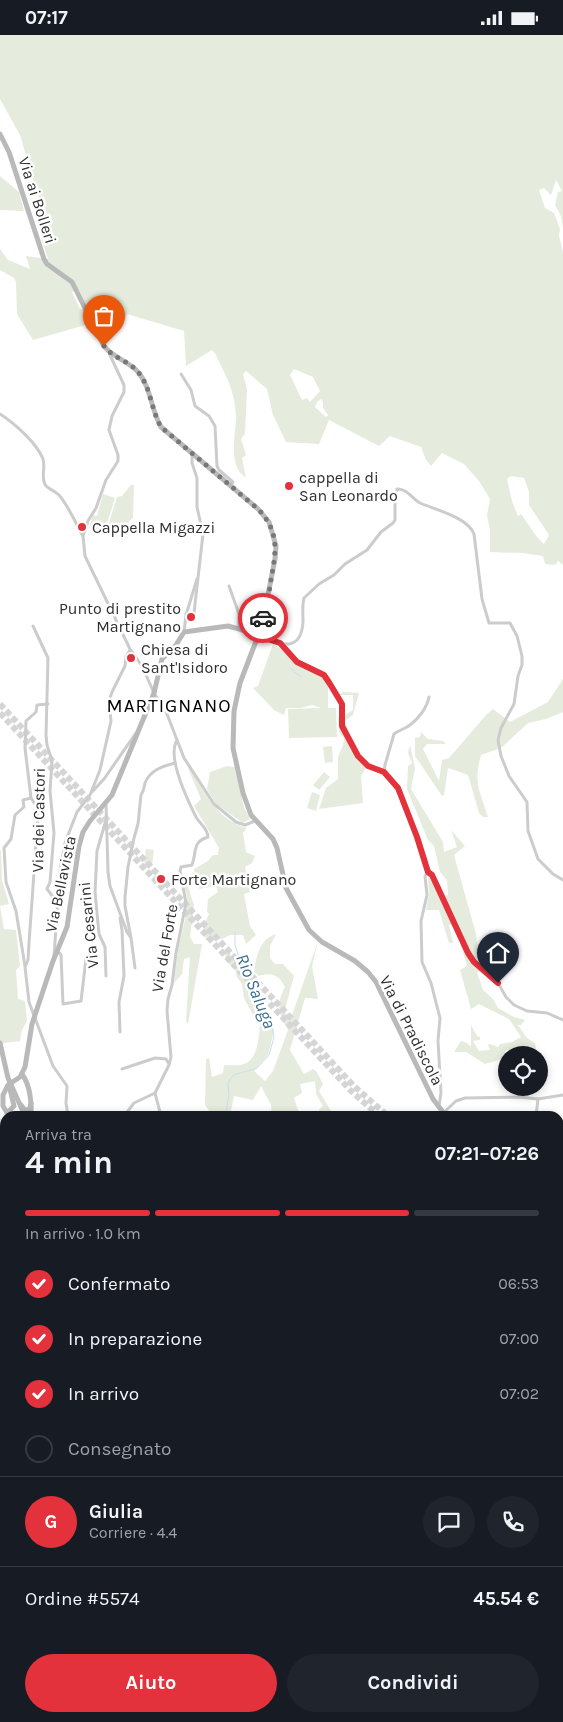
<!DOCTYPE html>
<html lang="it">
<meta charset="utf-8">
<style>
body{margin:0;font-family:Karla,sans-serif;background:#20242c;color:#f1f3f6;height:100vh;display:flex;flex-direction:column;font-size:19px;white-space:nowrap}
*{box-sizing:border-box;margin:0}
p{font-size:16px;color:#9ea1a6}
.icon{flex:none;width:28px;height:28px;fill:none;stroke:currentColor;stroke-width:2;stroke-linecap:round;stroke-linejoin:round}
.map{position:relative;flex:1;overflow:hidden}
.details{position:absolute;left:0px;top:1076px;width:564px;height:611px;display:flex;flex-direction:column;background:#171b24;border-radius:15px 15px 0 0;box-shadow:0 2px 8px #0003}
.details>*{flex:none}
.buttons{position:absolute;left:498px;top:1011px;display:grid;gap:10px}
.buttons a{display:grid;place-items:center;width:50px;height:50px;border-radius:50%;background:#171b24;box-shadow:0 2px 8px #0003;font-size:25px}
.pin{position:absolute;display:grid;place-items:center;width:42px;height:42px;color:#fff;margin:-51px -21px;border-radius:50% 50% 50% 0;rotate:-45deg;box-shadow:0 0 5px #0007}
.pin .icon{rotate:45deg}
.courier{position:absolute;display:grid;place-items:center;width:50px;height:50px;margin:-25px;border:4px solid #e4323d;border-radius:50%;background:#fff;color:#222;box-shadow:0 1px 6px #0007}
.headline em{font-style:normal;font-weight:700}
.headline div{display:flex;flex-direction:column-reverse}
.headline{display:flex;align-items:center;justify-content:space-between;height:85px;padding:0 25px}
h1{font-size:32px;font-weight:700;line-height:38px}
.bar{display:grid;grid-template-columns:repeat(4,1fr);gap:8px 5px;align-content:center;height:60px;padding:0 25px}
.bar i{height:6px;border-radius:4px;background:#363941}
.bar .selected{background:#e4323d}
.bar p{grid-column:span 4}
.line{display:flex;align-items:center;gap:12px;padding:0 25px;border-top:1px solid #363941}
.line div{flex:1}
.round{display:grid;place-items:center;flex:none;width:52px;height:52px;border-radius:26px;background:#20242c}
ol{padding:0 25px;list-style:none}
li{display:flex;align-items:center;gap:15px;height:55px}
li p{margin-inline-start:auto}
li .icon{padding:5px;border-radius:50%;background:#e4323d;color:#fff;stroke-width:4}
li:last-child{color:#9ea1a6}
li i{width:28px;height:28px;border:2px solid #363941;border-radius:50%}
.cta{display:flex;gap:10px;margin-top:auto;padding:10px 25px}
.cta a{flex:1;height:58px;border-radius:30px;background:#e4323d;color:#fff;font-size:20px;font-weight:700;line-height:58px;text-align:center}
.cta a+a{background:#20242c;color:#f1f3f6}
.status{display:flex;justify-content:space-between;align-items:center;height:35px;padding:0 25px;background:#171b24;direction:ltr}
.status svg{height:14px;fill:currentColor}
.map>svg:first-child{display:block}
.green{fill:#e5ecdd;fill-rule:evenodd}
.lines{fill:none;stroke-linecap:round;stroke-linejoin:round}
.stream{stroke:#c9deec;stroke-width:1}
.highway-tunnel{stroke:#d5d5d5;stroke-width:6;stroke-dasharray:6 3;stroke-linecap:butt}
.street{stroke:#ccc;stroke-width:3}
.secondary{stroke:#b9b9b9;stroke-width:5}
.done{stroke:#787878;stroke-width:5;stroke-dasharray:0 9}
.route{stroke:#e4323d;stroke-width:6}
.poi-dot{fill:#e4323d;stroke:#fff;stroke-width:2}
.labels{text-anchor:middle;stroke-width:5;stroke-linejoin:round;paint-order:stroke}
.street-label{font-size:16px;fill:#2f2f2f;stroke:#fff}
.poi-label{font-size:16px;fill:#2f2f2f;stroke:#fff;text-anchor:start}
.water-label{font-size:18px;font-style:italic;fill:#3d6f91;stroke:#fff}
.quarter-label{font-size:19px;letter-spacing:1px;fill:#000;stroke:#fff}
</style>
<div class="status"><b>07:17</b><svg viewBox="0 0 49 12"><path d="M0 12V9h3v3zM5 12V6h3v6zM10 12V3h3v9zM15 12V0h3v12zM26 1h20v11H26zM47 4h2v5h-2z"/></svg></div>
<div class="map">
<svg width="563" height="1687" viewBox="0 0 563 1687">
<rect width="100%" height="100%" fill="#fff"/>
<g class="green">
<path d="M0,0h563v193l-2,-12 -6,-11 3,-13 4,-1 -6,-11 -5,15 -7,-7 -5,2 6,18 9,5 6,16 -1,7 4,16v313l-5,-4 -3,4 -10,-1 -2,-8 -21,-3 -32,-1v-22l-3,-15 3,-16 -11,-18 -15,-17 -22,-11 -11,13 -5,-6 -5,-13 -31,-11 -11,10 -50,-26 -10,24 -33,-2 -13,-27 -6,-26 -21,-18 -3,3 4,15 -2,45 -4,5 5,16 -4,3 4,20c-18,-13 -11,-39 -10,-59 0,-7 -1,-16 -3,-23 -3,-15 -12,-29 -18,-43l-3,-3 -26,16 -2,-35 -57,-17 -5,11 -14,-14 -9,-4 -8,8 -12,-25 -7,2 8,17h3l6,15 -56,16 -16,-26 -1,-32 -2,-4 -14,-8v-21l8,11 22,9 -4,-13 22,3 -7,-21 6,-12 -27,-91 -20,-36zM294,334l19,8 7,14 -10,11 -3,-4 -5,2 -12,-25zM321,364l2,3v6l5,7 -2,2 -11,-10 2,-5zM511,441l13,2 5,14v13l20,30 -5,9 -7,-7 -16,-23 -3,2 -6,-15 -5,-22z"/>
<polygon points="0,141 19,157 24,176 0,175"/>
<polygon points="131,450 134,450 133,483 115,499 106,497 117,462 122,461"/>
<polygon points="103,459 115,463 104,498 89,493 93,480 97,481"/>
<polygon points="273,609 281,614 294,626 321,640 328,649 328,673 336,673 337,702 289,703 288,674 321,673 312,670 301,673 286,673 284,680 274,675 253,653 258,651"/>
<path d="M563,644v33l-17,7 -18,4 -27,25 -20,7c-8,28 -1,36 7,62h-5l-4,-4 -11,-38 -20,-7 -4,27 -2,1 -27,-40v-18l5,-1 1,-5 7,7 15,2 3,3h-19l-4,5 16,32 3,-21 7,-2 38,-44 6,-5 17,13 38,-20z"/>
<polygon points="343,657 359,658 353,680 345,686 358,726 366,733 361,741 363,768 319,774 326,753 338,744 338,722 343,710 344,703 339,697 338,684 353,675 353,660 339,660"/>
<path d="M410,710l5,23 -4,21 32,53 1,10 13,-5 -6,-17 14,16 -11,9 22,79 4,37 -3,1 6,18 10,9 5,9 16,9 11,3 -4,5h-3l9,13 8,5 2,12c-10,0 -20,-4 -31,-5l-4,9 -17,5 -19,-12h-12l7,-11 6,2 4,4v-22l6,11 3,1v3l-7,1 6,10 11,-1 -2,-5 2,-1 8,3 2,-3 12,-2 9,-5 -12,-18 -30,-15 -8,5 -11,-39 7,-4 -16,-54 -7,-16 4,-1 -1,-15 -7,-8 -6,-26 -6,-6 -21,-51 1,-23 4,-3 -4,-10z"/>
<polygon points="332,711 333,727 325,728 323,712"/>
<polygon points="227,731 235,732 244,772 250,784 243,788 216,769 207,754 210,737"/>
<path d="M189,732c15,24 28,53 58,61l-4,5 3,19 9,4 -3,7 -7,4 5,25 -6,2 6,32 6,9 -10,9 -3,-9h-13l-8,4 -16,1 -3,-13 6,-13 -2,-2 1,-13 10,-7 -2,-6 -17,3 -5,-20 14,-8 5,-6h5l1,-7 -25,-42 7,-7 -13,-31z"/>
<polygon points="324,737 330,742 319,755 313,750"/>
<polygon points="312,757 320,760 316,776 307,773"/>
<polygon points="146,814 154,815 152,830 144,830"/>
<polygon points="1,815 2,845 9,869 0,871 4,894 16,895 20,931 16,935 18,964 25,966 27,986 22,995 20,1006 4,1008 0,1014 0,816"/>
<polygon points="431,842 453,889 449,890 453,908 449,908 439,875 426,875 429,859 428,843"/>
<polygon points="185,843 194,870 190,902 194,909 202,909 188,989 186,987 190,922 184,924 182,939 174,948 178,915 187,876 187,863 183,844"/>
<path d="M276,899l-6,12v12l5,6h8l11,12 -10,37 8,2 26,-74 -6,25 6,33 -13,-1 -15,52 14,24 9,-5 4,3 6,12 -4,7 15,25h-14l-1,-6 4,-4 -7,-12 -1,-13 -15,3 2,9 -8,5 6,18h-28l-1,-11 -10,-19 -8,14 -19,-4 -4,20h-17l-8,-11 1,-46 3,-1 3,19 11,-4 1,-8c6,0 15,1 20,-1 15,-5 15,-30 16,-42l-7,-7 -9,-17 -2,-14 -5,-7 -2,-8 -9,-8 -1,-9 5,1 3,7 7,-2 32,63 2,10 -6,24 -14,16 11,10 8,-10 15,-41c-10,-17 -12,-26 -3,-43 -6,-12 -14,-15 -26,-11l-5,-4c2,-14 5,-33 22,-38z"/>
<polygon points="0,1083 5,1089 5,1105 2,1106 2,1128 5,1132 5,1162 0,1166"/>
<polygon points="559,1131 563,1132 563,1159 559,1160"/>
<polygon points="0,1343 5,1348 5,1366 1,1365 0,1367"/>
<polygon points="559,1447 563,1456 563,1504 559,1501"/>
<polygon points="5,1578 5,1604 1,1604 0,1595 2,1591 0,1580"/>
<polygon points="559,1588 563,1589 563,1687 502,1687 506,1683 559,1682"/>
<polygon points="2,1612 5,1612 5,1632 0,1639 0,1619 4,1618"/>
<polygon points="44,1682 108,1683 110,1687 42,1687"/>
<polygon points="173,1682 201,1683 199,1687 174,1687"/>
<polygon points="204,1682 229,1683 231,1687 202,1687"/>
<polygon points="280,1683 324,1683 324,1687 281,1687"/>
<polygon points="382,1683 382,1682 495,1683 490,1687 381,1687"/>
</g>
<g class="lines">
<g class="stream">
<polyline points="290,633 301,642"/>
<polyline points="225,1081 229,1060 228,1049 230,1044 234,1040 257,1033 269,1020 274,1002 271,986 239,922 235,910 235,897"/>
<polyline points="559,1611 563,1610"/>
<polyline points="413,1687 415,1682"/>
</g>
<g class="highway-tunnel">
<polyline points="0,669 354,1051 388,1081"/>
<polyline points="0,678 351,1056 379,1081"/>
<polyline points="559,1168 563,1169"/>
</g>
<g class="street">
<polyline points="109,318 124,350 124,357 112,381 109,395 118,420 118,426 106,445 96,473 88,486 83,501 85,521 130,614 142,631 154,658 167,679 184,723 214,769 236,787 245,790 255,786"/>
<polyline points="181,339 191,355 195,371 209,381 215,391 217,431 219,435 233,447 231,450"/>
<path d="M0,379c14,9 37,29 43,45 3,8 -3,19 3,27 3,3 9,5 13,9 10,12 16,27 24,41"/>
<polyline points="229,551 239,579 239,594"/>
<polyline points="186,579 194,578 203,499 197,472 197,443 192,428 192,419"/>
<polyline points="33,591 48,623 46,700 47,710 52,726 50,756 54,798 50,847 47,854 57,867"/>
<polyline points="184,597 186,580 197,544"/>
<path d="M258,602c21,7 43,17 45,-15 0,-8 -1,-16 1,-24l15,-14 15,-9 11,-11 22,-14 14,-18 12,-9 2,-3v-17l2,-14c9,-1 16,10 23,14 16,7 47,14 54,31l8,65 7,24h21l7,13 5,20v9l-4,11 -4,28 -13,24 -3,12 3,16 8,20 18,26 1,29 10,28 15,15 10,6"/>
<polyline points="280,609 297,627 324,641 337,659 342,669 342,691 358,721 368,731 384,737 398,753 417,802 428,837 425,841 427,860 421,886 422,927 431,948 440,983 438,1006 441,1058 439,1071"/>
<polyline points="48,669 37,670 36,677 26,686 25,713 31,763 35,769 38,781 29,908 28,925 25,932 29,967 53,1031 67,1051 66,1068 68,1081"/>
<path d="M384,737l1,-7 9,-31c5,-4 11,-5 16,-9 8,-6 17,-17 19,-28"/>
<polyline points="92,757 104,744 136,698"/>
<polyline points="106,768 108,837 110,851 127,897 131,903 135,933"/>
<polyline points="106,785 97,816 95,857 99,899 105,912 106,941"/>
<polyline points="428,837 432,839 474,927 498,948 506,962 514,970 527,976 547,978 563,985"/>
<polyline points="120,883 122,895 124,941 119,967 120,997"/>
<path d="M131,903l-6,-32v-9l3,-30 6,-29 4,-14 3,-29c3,-4 3,-7 4,-12 5,-13 18,-17 30,-20"/>
<polyline points="58,916 61,920 63,969 81,966 86,924"/>
<polyline points="54,921 60,835 65,808 77,777 90,760 100,735 111,686 109,666 112,657 125,631 126,622 130,615"/>
<polyline points="25,931 16,876 6,847 4,813 11,804 15,780 24,772 23,765 31,763"/>
<polyline points="122,1034 155,1023 166,1024 169,1029"/>
<polyline points="155,1058 161,1081"/>
<path d="M124,1081l10,-13 21,-10 14,-28 2,-8 -4,-46 1,-12 4,-14 4,-32 10,-50 -6,-32 1,-4 11,-2c5,-14 0,-23 16,-28 0,-8 -8,-13 -12,-20 -8,-16 -28,-58 -20,-75"/>
<polyline points="440,1081 456,1066 465,1063 519,1062 538,1064 563,1060"/>
<polyline points="536,1081 538,1064"/>
<polyline points="559,1119 563,1119"/>
<polyline points="559,1161 563,1160"/>
<polyline points="559,1237 563,1237"/>
<polyline points="0,1407 5,1413"/>
<polyline points="559,1408 563,1402"/>
<polyline points="0,1438 5,1437"/>
<polyline points="0,1491 5,1493"/>
<polyline points="559,1523 563,1531"/>
<polyline points="559,1554 563,1548"/>
<polyline points="0,1577 5,1576"/>
<polyline points="0,1642 5,1635"/>
<polyline points="0,1658 5,1656"/>
<polyline points="0,1664 5,1673"/>
<polyline points="8,1682 10,1687"/>
<polyline points="120,1682 124,1687"/>
<polyline points="21,1687 23,1682"/>
<polyline points="139,1687 141,1682"/>
<polyline points="200,1687 202,1682"/>
</g>
<g class="secondary">
<path d="M0,99l9,18 35,107 3,5 25,18 32,64c9,12 25,15 34,26 13,15 13,38 23,55l97,82 11,13 7,24 -1,13 -10,51 -7,26 -18,47 -6,28 -1,37 10,45 8,22 22,24 4,9 9,40 23,42 13,12 33,19 13,11 8,10 57,117 13,17"/>
<polyline points="0,1008 8,1043 25,1081"/>
<path d="M22,1039c8,11 10,29 9,42"/>
<polyline points="21,1070 24,1074 27,1075 30,1073 31,1068"/>
<polyline points="7,1078 14,1071 9,1050"/>
<polyline points="9,1081 3,1071 3,1060 8,1050 20,1042 25,1032 32,989 53,926 67,892 79,811 83,797 90,786 112,760 154,658 162,624 176,610 184,597 228,591 239,594 258,601"/>
<polyline points="13,1081 16,1080 20,1081"/>
<polyline points="0,1210 5,1213"/>
<polyline points="559,1275 563,1277"/>
<polyline points="559,1307 563,1307"/>
<polyline points="559,1505 563,1508"/>
<polyline points="0,1514 5,1524"/>
<polyline points="559,1580 563,1578"/>
<polyline points="111,1682 112,1687"/>
<polyline points="38,1687 39,1682"/>
<polyline points="362,1687 363,1682"/>
<polyline points="498,1687 503,1682"/>
</g>
</g>
<g class="lines">
<path class="done" d="M104,311c9,12 25,15 34,26 13,15 13,38 23,55l97,82c22,23 18,42 13,71 -2,13 -4,26 -8,38"/>
<polyline class="route" points="263,583 258,601 280,608 297,627 324,640 330,649 342,669 342,691 358,721 368,731 384,737 398,753 417,802 428,837 432,840 468,918 474,927 498,948"/>
</g>
<g class="poi-dot">
<circle cx="289" cy="451" r="5"/>
<circle cx="82" cy="492" r="5"/>
<circle cx="191" cy="582" r="5"/>
<circle cx="131" cy="623" r="5"/>
<circle cx="161" cy="844" r="5"/>
</g>
<g class="labels">
<g class="street-label">
<text transform="translate(38 165) rotate(72)" y="6">Via ai Bolleri</text>
<text transform="translate(38 785) rotate(-89)" y="6">Via dei Castori</text>
<text transform="translate(60 849) rotate(-78)" y="6">Via Bellavista</text>
<text transform="translate(88 890) rotate(-96)" y="6">Via Cesarini</text>
<text transform="translate(164 913) rotate(-80)" y="6">Via del Forte</text>
<text transform="translate(412 995) rotate(63)" y="6">Via di Pradiscola</text>
</g>
<g class="poi-label">
<text x="299" y="448">cappella di<tspan x="299" dy="18">San Leonardo</tspan></text>
<text x="92" y="498">Cappella Migazzi</text>
<text x="181" y="579" text-anchor="end">Punto di prestito<tspan x="181" dy="18">Martignano</tspan></text>
<text x="141" y="620">Chiesa di<tspan x="141" dy="18">Sant'Isidoro</tspan></text>
<text x="171" y="850">Forte Martignano</text>
</g>
<g class="water-label">
<text transform="translate(256 956) rotate(68)" y="6">Rio Saluga</text>
</g>
<g class="quarter-label">
<text x="169" y="677">MARTIGNANO</text>
</g>
</g>
</svg>
<div class="buttons">
<a><svg class="icon" aria-label="locate" viewBox="0 0 24 24"><circle cx="12" cy="12" r="6"/><path d="M12 2v4M12 18v4M2 12h4M18 12h4"/></svg></a>
</div>
<div class="pin" style="left:104px;top:311px;background:#ea580c"><svg class="icon" aria-label="bag" viewBox="0 0 24 24"><path d="M5 8h14l-1 12H6zM9 8a3 3 0 0 1 6 0"/></svg></div>
<div class="pin" style="left:498px;top:948px;background:#1f2937"><svg class="icon" aria-label="home" viewBox="0 0 24 24"><path d="M3 11l9-7 9 7M6 9v11h12V9"/></svg></div>
<div class="courier" style="left:263px;top:583px"><svg class="icon" aria-label="car" viewBox="0 0 24 24"><path d="M5 17H2v-5l4-1 3-4h7l3 4 3 1v5h-3M9 17h6M6 11h13"/><circle cx="7" cy="17" r="2"/><circle cx="17" cy="17" r="2"/></svg></div>
<section class="details">
<div class="headline"><div><h1>4 min</h1><p>Arriva tra</p></div><em>07:21–07:26</em></div>
<div class="bar"><i class="selected"></i><i class="selected"></i><i class="selected"></i><i></i><p>In arrivo · 1.0 km</p></div>
<ol>
<li><svg class="icon" aria-label="check" viewBox="0 0 24 24"><path d="M5 12l5 5 9-10"/></svg>Confermato<p>06:53</p></li>
<li><svg class="icon" aria-label="check" viewBox="0 0 24 24"><path d="M5 12l5 5 9-10"/></svg>In preparazione<p>07:00</p></li>
<li><svg class="icon" aria-label="check" viewBox="0 0 24 24"><path d="M5 12l5 5 9-10"/></svg>In arrivo<p>07:02</p></li>
<li><i></i>Consegnato</li>
</ol>
<div class="line" style="height:90px"><b class="round" style="background:#e4323d;color:#fff">G</b><div><b>Giulia</b><p>Corriere · 4.4</p></div><a class="round"><svg class="icon" aria-label="chat" viewBox="0 0 24 24"><path d="M4 5h16v11H9l-5 4z"/></svg></a><a class="round"><svg class="icon" aria-label="phone" viewBox="0 0 24 24"><path d="M5 4h4l2 5-3 2q2 4 5 5l2-3 5 2v4C11 20 4 13 5 4z"/></svg></a></div>
<div class="line" style="height:65px"><div>Ordine #5574</div><b>45.54 €</b></div>
<div class="cta"><a>Aiuto</a><a>Condividi</a></div>
</section>
</div>
